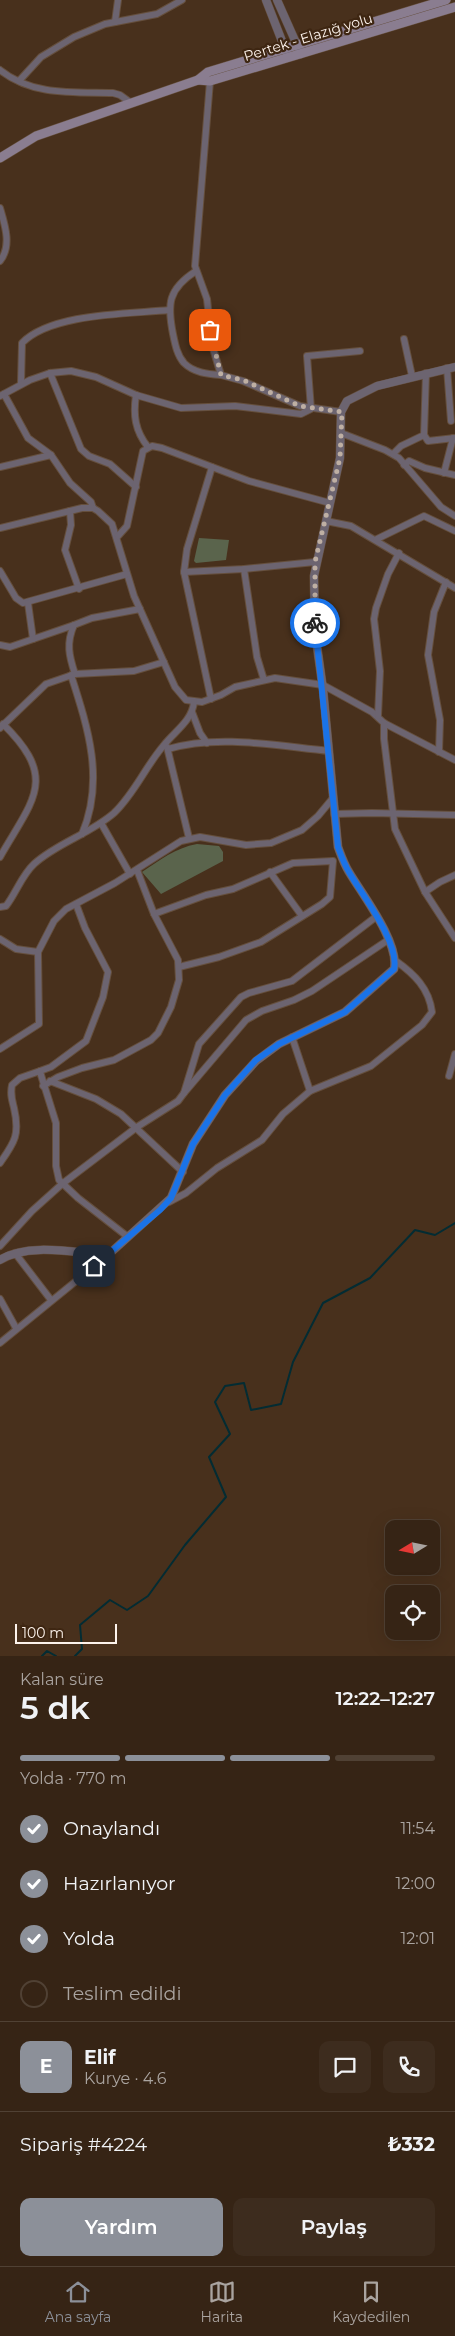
<!DOCTYPE html>
<html lang="tr">
<meta charset="utf-8">
<style>
body{margin:0;font-family:Montserrat,sans-serif;background:#3d2c1e;color:#f1f3f6;height:100vh;display:flex;flex-direction:column;font-size:19px;white-space:nowrap}
*{box-sizing:border-box;margin:0}
p{font-size:16px;color:#aaa4a0}
.icon{flex:none;width:28px;height:28px;fill:none;stroke:currentColor;stroke-width:2;stroke-linecap:round;stroke-linejoin:round}
.map{position:relative;height:1656px;overflow:hidden}
.details{display:flex;flex-direction:column;background:#362415;flex:1}
.details>*{flex:none}
.needle{width:32px;rotate:260deg}
.tools{position:absolute;left:385px;top:1520px;display:grid;gap:10px}
.tools a{display:grid;place-items:center;width:55px;height:55px;border-radius:10px;background:#362415;box-shadow:0 5px 20px #0002,0 0 0 1px #504134;font-size:25px}
.scale{position:absolute;left:15px;bottom:12px;width:102px;box-sizing:border-box;padding-left:5px;border:2px solid #fdf3ec;border-top:0;font-size:14px;line-height:18px;white-space:nowrap;color:#fdf3ec;-webkit-text-stroke:4px #3e2612;paint-order:stroke}
.pin{position:absolute;display:grid;place-items:center;width:42px;height:42px;color:#fff;margin:-21px;border-radius:10px;box-shadow:0 2px 8px #0006}
.courier{position:absolute;display:grid;place-items:center;width:50px;height:50px;margin:-25px;border:4px solid #1a73e8;border-radius:50%;background:#fff;color:#222;box-shadow:0 1px 6px #0007}
.head em{font-style:normal;font-weight:600}
.head div{display:flex;flex-direction:column-reverse}
.head{display:flex;align-items:center;justify-content:space-between;height:85px;padding:0 20px}
h1{font-size:32px;font-weight:600;line-height:38px}
.bar{display:grid;grid-template-columns:repeat(4,1fr);gap:8px 5px;align-content:center;height:60px;padding:0 20px}
.bar i{height:6px;border-radius:4px;background:#504134}
.bar .on{background:#8c9099}
.bar p{grid-column:span 4}
.line{display:flex;align-items:center;gap:12px;padding:0 20px;border-top:1px solid #504134}
.line div{flex:1}
.round{display:grid;place-items:center;flex:none;width:52px;height:52px;border-radius:10px;background:#3d2c1e}
ol{padding:0 20px;list-style:none}
li{display:flex;align-items:center;gap:15px;height:55px}
li p{margin-inline-start:auto}
li .icon{padding:5px;border-radius:50%;background:#8c9099;color:#fff;stroke-width:4}
li:last-child{color:#aaa4a0}
li i{width:28px;height:28px;border:2px solid #504134;border-radius:50%}
.cta{display:flex;gap:10px;margin-top:auto;padding:10px 20px}
.cta a{flex:1;height:58px;border-radius:10px;background:#8c9099;color:#fff;font-size:20px;font-weight:600;line-height:58px;text-align:center}
.cta a+a{background:#3d2c1e;color:#f1f3f6}
.tab-bar{display:flex;justify-content:space-around;align-items:center;height:70px;border-top:1px solid #504134;background:#362415;font-size:14px;color:#aaa4a0}
.tab-bar a{display:grid;justify-items:center;gap:2px}
.tab-bar .on{color:#8c9099}
.map>svg:first-child{display:block}
.green{fill:#5a644c}
.lines{fill:none;stroke-linecap:round;stroke-linejoin:round}
.stream{stroke:#032c33;stroke-width:2}
.minor-casing{stroke:#654f3d;stroke-width:8}
.tertiary-casing{stroke:#654f3d;stroke-width:9}
.secondary-casing{stroke:#654f3d;stroke-width:10}
.minor{stroke:#6c6470;stroke-width:6}
.tertiary{stroke:#6c6470;stroke-width:8}
.secondary{stroke:#8a7d90;stroke-width:9}
.done{stroke:#beafa3;stroke-width:5;stroke-dasharray:0 9}
.route{stroke:#1a73e8;stroke-width:6}
.labels{text-anchor:middle;stroke-width:4.5;stroke-linejoin:round;paint-order:stroke}
.street-label{font-size:14px;fill:#fdf3ec;stroke:#3e2612}
</style>
<div class="map">
<svg width="455" height="1656" viewBox="0 0 455 1656">
<rect width="100%" height="100%" fill="#48301c"/>
<g class="green">
<polygon points="199,538 229,540 226,560 196,563 194,561"/>
<path d="M197,844l22,2 4,6v9l-62,33 -19,-22c18,-12 33,-24 55,-28z"/>
</g>
<g class="lines">
<g class="stream">
<polyline points="42,1656 47,1651 56,1656"/>
<polyline points="75,1656 82,1649 80,1625 110,1600 127,1610 148,1596 185,1545 226,1497 209,1457 230,1434 215,1402 225,1386 244,1383 251,1410 281,1404 293,1362 323,1303 370,1278 415,1230 435,1235 455,1223"/>
</g>
<g class="minor-casing">
<g id="minor">
<polyline points="115,22 118,0"/>
<path d="M0,70c32,26 74,22 113,23l7,2 11,8"/>
<polyline points="19,81 41,57 74,37 105,24 157,14 182,0"/>
<polyline points="210,81 195,266 207,299 212,345 221,375 243,381 300,406 341,412"/>
<path d="M0,208c5,17 12,38 0,53"/>
<path d="M196,271c-28,18 -29,33 -23,63 2,10 4,21 11,29 10,10 24,11 37,12"/>
<polyline points="404,339 412,376"/>
<polyline points="447,368 451,421"/>
<polyline points="50,373 81,449 89,456 110,464 136,487"/>
<path d="M21,384l1,-41c29,-30 107,-29 147,-33"/>
<polyline points="4,394 28,438 51,455 70,483 91,502 93,508"/>
<path d="M136,395c-3,20 -1,36 12,52"/>
<polyline points="0,396 30,380 50,373 71,371 96,377 136,395 181,408 235,406 301,414 311,409 307,356 360,351"/>
<polyline points="341,433 385,450 399,458 441,507 455,516"/>
<polyline points="424,435 428,441 455,438"/>
<polyline points="393,454 401,446 424,435 426,373"/>
<polyline points="404,465 409,461 425,468 455,475"/>
<polyline points="0,467 51,455"/>
<polyline points="444,473 453,438"/>
<polyline points="70,511 71,525 65,550 79,589"/>
<polyline points="326,521 351,526 455,588"/>
<polyline points="0,528 82,508 93,508 98,511 112,524 134,596 175,687 186,700 202,702 221,695 235,687 275,678 323,685 372,712 384,723 455,760"/>
<polyline points="118,536 127,526 143,451 152,446 162,448 249,481 330,503"/>
<polyline points="377,539 424,516 455,531"/>
<polyline points="244,569 257,657 264,680"/>
<polyline points="0,571 16,598 23,603 127,574"/>
<polyline points="184,572 244,569 315,562"/>
<polyline points="28,603 33,639"/>
<polyline points="0,645 10,647 74,625"/>
<path d="M75,674c-6,-18 -9,-31 -1,-49l18,-7 48,-9"/>
<path d="M71,675c17,53 34,105 11,159"/>
<polyline points="211,699 184,572 187,549 212,467"/>
<polyline points="192,712 200,733 207,743"/>
<polyline points="378,716 380,671 374,619 376,608 388,574 399,553"/>
<polyline points="384,723 384,739 395,829 425,892 455,938"/>
<polyline points="0,728 46,684 75,674 134,671 164,662"/>
<polyline points="167,747 189,838"/>
<path d="M168,749c51,-15 109,-3 161,2"/>
<polyline points="439,752 440,720 428,655 434,612 446,582"/>
<polyline points="334,814 372,813 455,815"/>
<polyline points="101,823 130,874"/>
<path d="M0,857c33,-58 59,-78 3,-133"/>
<polyline points="270,872 302,916"/>
<polyline points="425,892 440,882 455,875"/>
<polyline points="76,904 85,928 108,972 103,997 86,1041 51,1067 40,1071 41,1075 56,1123 56,1166 59,1180 78,1198 128,1237"/>
<path d="M0,907l6,-1c10,-13 16,-31 28,-42 23,-21 56,-30 80,-51 21,-20 31,-46 50,-68 11,-14 28,-24 30,-43"/>
<polyline points="154,914 206,895 233,889 293,863 333,861 330,897 322,904 261,942 219,957 179,967"/>
<polyline points="0,939 16,949 38,952"/>
<polyline points="292,1037 310,1091"/>
<polyline points="0,1049 39,1024 38,952 54,921 66,909 115,883 181,841 200,837 246,845 271,843 302,830 318,816 333,798"/>
<polyline points="449,1076 455,1054"/>
<polyline points="50,1081 96,1099 121,1114 183,1172"/>
<polyline points="43,1086 58,1077 82,1068 114,1060 151,1040 158,1033 171,1007 179,980 178,960 154,914 137,870"/>
<polyline points="184,1093 246,1020 262,1011 294,1000 312,991 388,940"/>
<path d="M0,1163c15,-21 20,-29 14,-55 -2,-8 -4,-14 -2,-23l8,-7 20,-7"/>
<path d="M169,1202l17,-9 31,-25 45,-28 21,-26 27,-23 61,-25 51,-41 10,-13c-3,-24 -18,-38 -36,-51"/>
<polyline points="0,1246 32,1211 62,1184 137,1127 178,1101 184,1093 199,1044 241,997 249,993 292,981 377,916"/>
<polyline points="15,1253 51,1300"/>
<polyline points="0,1299 16,1328"/>
<polyline points="0,1343 108,1255"/>
</g>
</g>
<g class="tertiary-casing">
<g id="tertiary">
<polyline points="266,0 287,54"/>
<polyline points="277,0 301,54"/>
<path d="M0,1260c28,-18 76,-7 108,-5l63,-57 22,-54 32,-49 31,-34 23,-17 66,-32 49,-43c6,-26 -32,-75 -45,-97 -5,-8 -8,-17 -11,-25l-15,-158 -8,-57 -1,-56 26,-118 1,-46 6,-11 30,-15 78,-19"/>
</g>
</g>
<g class="secondary-casing">
<g id="secondary">
<polyline points="198,80 210,81 455,7"/>
<polyline points="0,158 36,136 198,80 208,72 446,0"/>
</g>
</g>
<use href="#minor" class="minor"/>
<use href="#tertiary" class="tertiary"/>
<use href="#secondary" class="secondary"/>
</g>
<g class="lines">
<polyline class="done" points="210,330 221,375 243,380 300,406 342,412 340,458 315,562 315,623"/>
<path class="route" d="M94,1266l66,-56 11,-12 22,-54 32,-49 31,-35 23,-16 66,-32 49,-43c6,-26 -32,-74 -45,-97 -5,-8 -8,-17 -11,-25l-23,-224"/>
</g>
<g class="labels">
<g class="street-label">
<text transform="translate(308 37) rotate(-17)" y="5">Pertek - Elazığ yolu</text>
</g>
</g>
</svg>
<div class="tools">
<a><svg class="needle" viewBox="-14 -14 28 28"><path d="M0-13l5 13h-10z" fill="#e53935"/><path d="M0 13l5-13h-10z" fill="#aaa4a0"/></svg></a>
<a><svg class="icon" aria-label="locate" viewBox="0 0 24 24"><circle cx="12" cy="12" r="6"/><path d="M12 2v4M12 18v4M2 12h4M18 12h4"/></svg></a>
</div>
<div class="scale">100 m</div>
<div class="pin" style="left:210px;top:330px;background:#ea580c"><svg class="icon" aria-label="bag" viewBox="0 0 24 24"><path d="M5 8h14l-1 12H6zM9 8a3 3 0 0 1 6 0"/></svg></div>
<div class="pin" style="left:94px;top:1266px;background:#1f2937"><svg class="icon" aria-label="home" viewBox="0 0 24 24"><path d="M3 11l9-7 9 7M6 9v11h12V9"/></svg></div>
<div class="courier" style="left:315px;top:623px"><svg class="icon" aria-label="bike" viewBox="0 0 24 24"><circle cx="6" cy="16" r="4"/><circle cx="18" cy="16" r="4"/><path d="M6 16l4-8h5l3 8M10 8l3 8H6M13 5h3"/></svg></div>
</div>
<section class="details">
<div class="head"><div><h1>5 dk</h1><p>Kalan süre</p></div><em>12:22–12:27</em></div>
<div class="bar"><i class="on"></i><i class="on"></i><i class="on"></i><i></i><p>Yolda · 770 m</p></div>
<ol>
<li><svg class="icon" aria-label="check" viewBox="0 0 24 24"><path d="M5 12l5 5 9-10"/></svg>Onaylandı<p>11:54</p></li>
<li><svg class="icon" aria-label="check" viewBox="0 0 24 24"><path d="M5 12l5 5 9-10"/></svg>Hazırlanıyor<p>12:00</p></li>
<li><svg class="icon" aria-label="check" viewBox="0 0 24 24"><path d="M5 12l5 5 9-10"/></svg>Yolda<p>12:01</p></li>
<li><i></i>Teslim edildi</li>
</ol>
<div class="line" style="height:90px"><b class="round" style="background:#8c9099;color:#fff">E</b><div><b>Elif</b><p>Kurye · 4.6</p></div><a class="round"><svg class="icon" aria-label="chat" viewBox="0 0 24 24"><path d="M4 5h16v11H9l-5 4z"/></svg></a><a class="round"><svg class="icon" aria-label="phone" viewBox="0 0 24 24"><path d="M5 4h4l2 5-3 2q2 4 5 5l2-3 5 2v4C11 20 4 13 5 4z"/></svg></a></div>
<div class="line" style="height:65px"><div>Sipariş #4224</div><b>₺332</b></div>
<div class="cta"><a>Yardım</a><a>Paylaş</a></div>
</section>
<nav class="tab-bar">
<a class="on"><svg class="icon" aria-label="home" viewBox="0 0 24 24"><path d="M3 11l9-7 9 7M6 9v11h12V9"/></svg>Ana sayfa</a>
<a><svg class="icon" aria-label="map" viewBox="0 0 24 24"><path d="M3 6l6-2 6 2 6-2v14l-6 2-6-2-6 2zM9 4v14M15 6v14"/></svg>Harita</a>
<a><svg class="icon" aria-label="saved" viewBox="0 0 24 24"><path d="M7 4h10v16l-5-4-5 4z"/></svg>Kaydedilen</a>
</nav>
